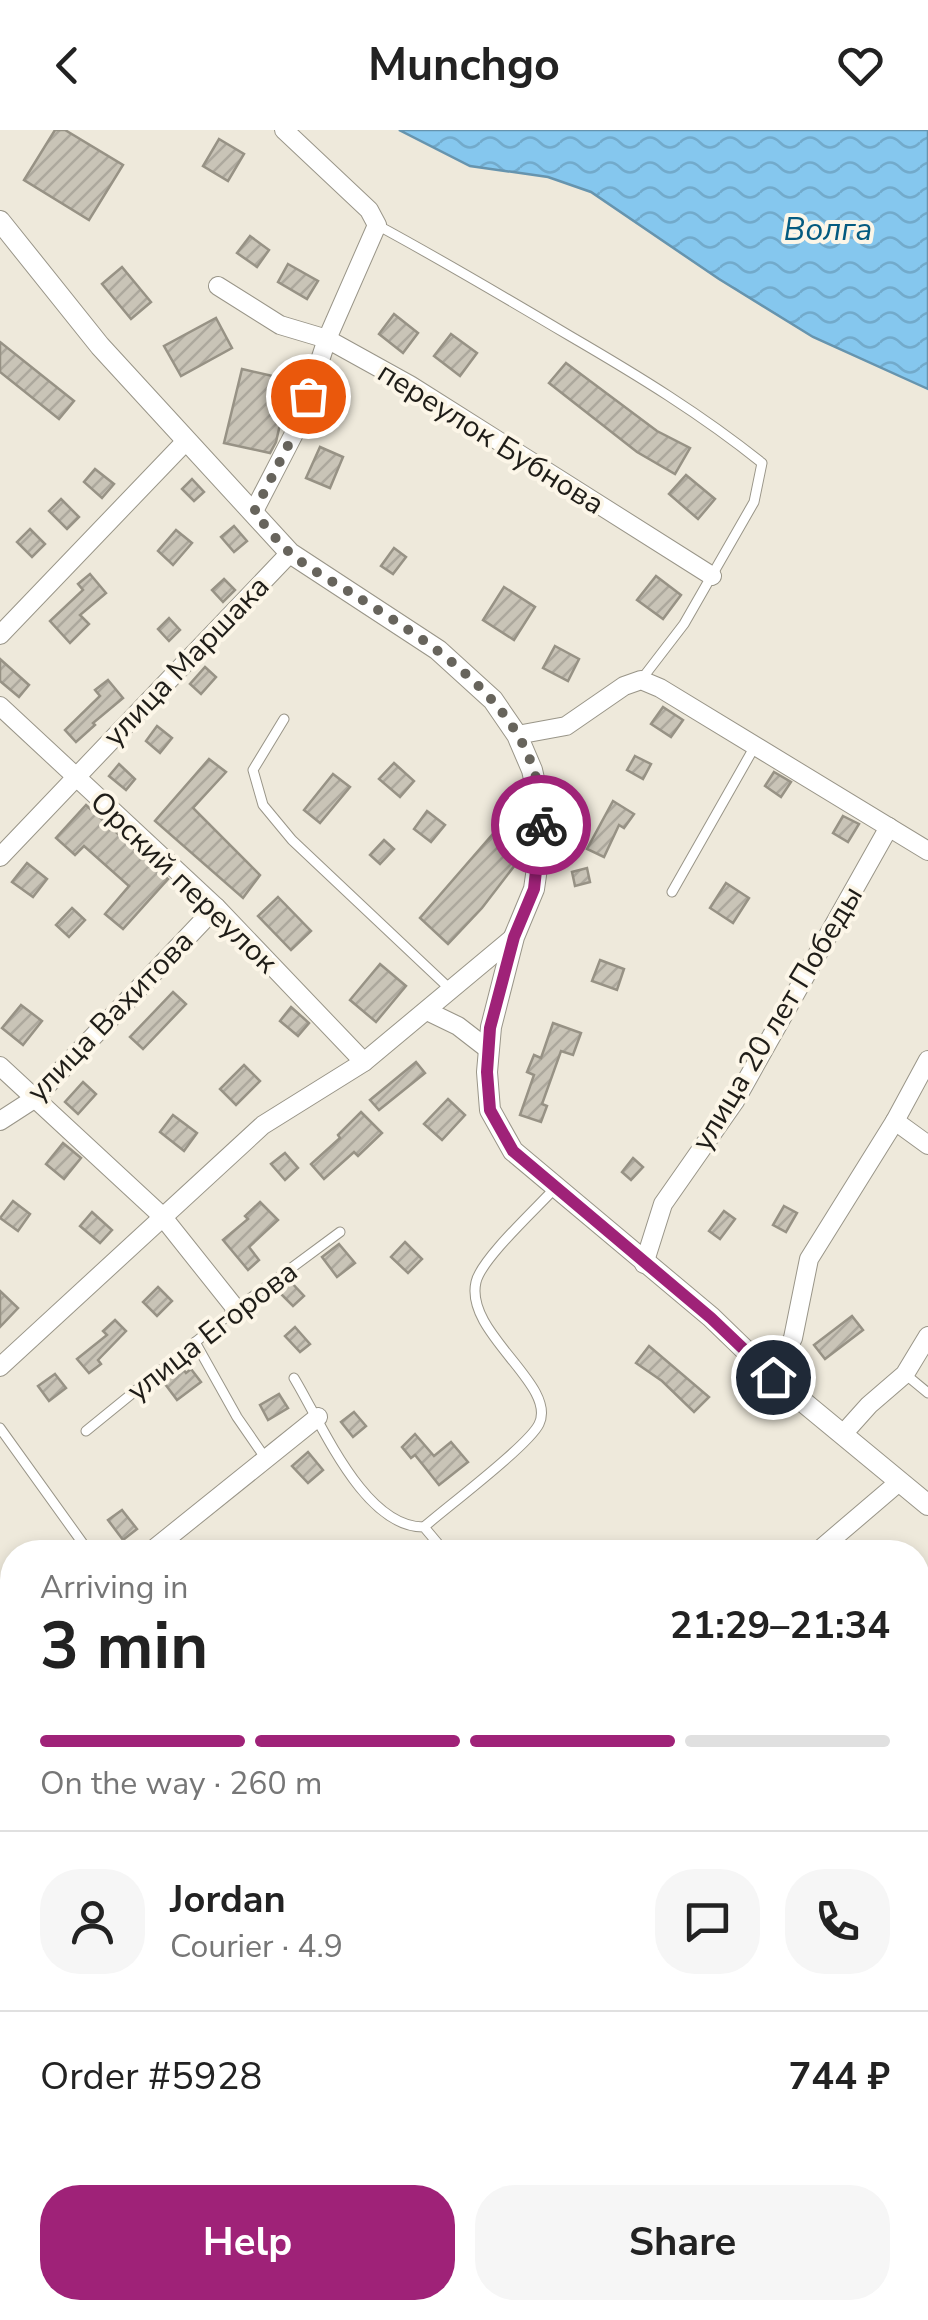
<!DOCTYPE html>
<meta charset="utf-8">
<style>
body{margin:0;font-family:"Nunito Sans",sans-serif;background:#f6f6f6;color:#222;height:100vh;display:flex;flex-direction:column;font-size:38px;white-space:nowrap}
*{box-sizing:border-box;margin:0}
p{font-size:32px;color:#767676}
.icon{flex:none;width:55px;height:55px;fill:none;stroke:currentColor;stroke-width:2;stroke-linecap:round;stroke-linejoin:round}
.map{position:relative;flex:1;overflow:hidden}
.details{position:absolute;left:0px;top:1410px;width:930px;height:780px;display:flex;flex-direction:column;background:#fff;border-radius:40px 40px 0 0;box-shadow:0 5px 15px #0003}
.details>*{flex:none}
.pin{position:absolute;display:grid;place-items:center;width:85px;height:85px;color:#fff;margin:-42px;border:5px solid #fff;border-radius:50%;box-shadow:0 2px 10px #0007}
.courier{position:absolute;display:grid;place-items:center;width:100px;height:100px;margin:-50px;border:8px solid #9f2278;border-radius:50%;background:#fff;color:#222;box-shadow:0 2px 12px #0007}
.summary em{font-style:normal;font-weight:700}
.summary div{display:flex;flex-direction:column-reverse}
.summary{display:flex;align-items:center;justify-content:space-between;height:170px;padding:0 40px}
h1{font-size:65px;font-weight:700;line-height:75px}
.bar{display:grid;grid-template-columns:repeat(4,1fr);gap:15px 10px;align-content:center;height:120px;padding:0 40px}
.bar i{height:12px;border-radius:8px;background:#e0e0e0}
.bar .on{background:#9f2278}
.bar p{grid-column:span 4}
.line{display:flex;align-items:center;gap:25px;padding:0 40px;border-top:2px solid #e0e0e0}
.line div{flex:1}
.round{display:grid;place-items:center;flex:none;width:105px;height:105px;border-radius:40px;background:#f6f6f6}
.button{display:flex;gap:20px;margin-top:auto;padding:20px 40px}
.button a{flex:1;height:115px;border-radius:40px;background:#9f2278;color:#fff;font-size:40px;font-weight:700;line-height:115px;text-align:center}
.button a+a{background:#f6f6f6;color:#222}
header{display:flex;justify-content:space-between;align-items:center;height:130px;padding:0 40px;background:#fff;font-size:45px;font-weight:700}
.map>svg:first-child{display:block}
.water{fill:url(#water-waves);stroke:#6694ae;stroke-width:2.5}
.building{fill:url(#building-hatch);stroke:#979285;stroke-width:2.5}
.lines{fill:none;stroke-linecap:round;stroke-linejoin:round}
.service-casing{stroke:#999588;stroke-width:11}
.minor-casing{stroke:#999588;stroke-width:20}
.tertiary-casing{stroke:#999588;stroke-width:22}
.service{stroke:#fff;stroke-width:9}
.minor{stroke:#fff;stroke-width:18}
.tertiary{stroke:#fff;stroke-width:20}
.done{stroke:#67645c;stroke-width:10;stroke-dasharray:0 18}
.route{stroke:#9f2278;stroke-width:12}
.labels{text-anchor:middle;stroke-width:8;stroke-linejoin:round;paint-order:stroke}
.street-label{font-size:30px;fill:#1f1d18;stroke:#fcf6e8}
.water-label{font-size:32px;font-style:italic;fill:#045b80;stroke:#fcf6e8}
</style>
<header><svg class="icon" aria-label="back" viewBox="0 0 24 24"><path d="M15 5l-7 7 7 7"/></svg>Munchgo<svg class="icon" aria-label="heart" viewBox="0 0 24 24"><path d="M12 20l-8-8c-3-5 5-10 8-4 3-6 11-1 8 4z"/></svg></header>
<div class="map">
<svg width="928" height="2190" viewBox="0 0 928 2190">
<defs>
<pattern id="water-waves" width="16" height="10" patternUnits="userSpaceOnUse" patternTransform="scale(2.5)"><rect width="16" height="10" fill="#85c7ee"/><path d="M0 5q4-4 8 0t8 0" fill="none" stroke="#72aacb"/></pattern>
<pattern id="building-hatch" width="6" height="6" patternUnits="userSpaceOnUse" patternTransform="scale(2.5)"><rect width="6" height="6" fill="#c9c4b7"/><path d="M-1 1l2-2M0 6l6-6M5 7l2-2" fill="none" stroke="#aca89d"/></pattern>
</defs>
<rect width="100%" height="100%" fill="#eee9db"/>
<polygon class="water" points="399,0 928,0 928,259 813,207 719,149 591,62 548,47 470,36"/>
<g class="building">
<polygon points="55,0 65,0 123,35 89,90 24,50"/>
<polygon points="219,9 244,24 228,51 203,36"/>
<polygon points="250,106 269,120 257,137 237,123"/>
<polygon points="288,134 318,151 307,169 278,152"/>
<polygon points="122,137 151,172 131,189 102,154"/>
<polygon points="394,184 418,203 403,223 379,204"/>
<polygon points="216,188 232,218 181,246 164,216"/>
<polygon points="451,204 477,223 460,246 434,226"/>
<polygon points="0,212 74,271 59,289 0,242"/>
<polygon points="566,233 657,301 690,318 675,344 637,322 549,253"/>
<polygon points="242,239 290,250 276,312 270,323 224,313"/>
<polygon points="320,317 343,327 330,358 306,348"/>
<polygon points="95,339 114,354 102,368 84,352"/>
<polygon points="686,345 715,369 698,389 669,364"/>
<polygon points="192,349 204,362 194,371 182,359"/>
<polygon points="61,369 79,387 67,399 49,381"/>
<polygon points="234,396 247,411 234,422 221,407"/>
<polygon points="30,399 45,414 32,427 17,412"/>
<polygon points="176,400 192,413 173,435 158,421"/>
<polygon points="394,418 406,427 393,444 381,436"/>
<polygon points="90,444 106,463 80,485 89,494 70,513 50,491 83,460 78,454"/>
<polygon points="656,446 681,465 663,489 637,470"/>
<polygon points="224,449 235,460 223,472 212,460"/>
<polygon points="504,457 535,477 514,510 483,490"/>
<polygon points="169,488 180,500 169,511 158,499"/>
<polygon points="555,516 579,529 568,551 543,538"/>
<polygon points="0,529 29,555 19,567 0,551"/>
<polygon points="205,537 216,547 201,564 190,554"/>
<polygon points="108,550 123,568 93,593 95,595 76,612 65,600 100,566 95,560"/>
<polygon points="663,577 683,590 671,607 651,594"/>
<polygon points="157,596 172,608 160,623 146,611"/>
<polygon points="635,626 651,634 643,649 627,640"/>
<polygon points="209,629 226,642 193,678 260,745 243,768 155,691"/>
<polygon points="394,633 414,651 400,667 379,649"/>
<polygon points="119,634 135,649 126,660 109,646"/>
<polygon points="774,642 791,652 781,667 765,656"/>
<polygon points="333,644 350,657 320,693 304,680"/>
<polygon points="613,671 634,684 624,698 619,695 604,727 587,719"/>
<polygon points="86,675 168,749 123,799 105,784 129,756 84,716 75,725 56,708"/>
<polygon points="427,681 445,695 431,712 414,699"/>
<polygon points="843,686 859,694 848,712 833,703"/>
<polygon points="498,698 525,722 482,778 448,814 420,788"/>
<polygon points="384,710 394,719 380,734 370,725"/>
<polygon points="27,733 47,749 33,767 12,752"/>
<polygon points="587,738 590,752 575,756 572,742"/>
<polygon points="726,753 749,768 733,793 710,778"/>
<polygon points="278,767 311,801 291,820 258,786"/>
<polygon points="72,778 85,790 69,807 56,795"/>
<polygon points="600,830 624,839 617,860 592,851"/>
<polygon points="380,834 406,856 376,892 350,870"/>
<polygon points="173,862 186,874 143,919 130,907"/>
<polygon points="21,875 42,891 23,915 2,898"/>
<polygon points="291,877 309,893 298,906 280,891"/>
<polygon points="553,893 581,903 573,925 561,921 542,974 547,976 541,992 520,985 534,945 527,942 534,925 541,928"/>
<polygon points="416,932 425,943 379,980 370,970"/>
<polygon points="244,935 260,951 236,975 220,959"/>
<polygon points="83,952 96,964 78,984 65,972"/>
<polygon points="448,969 465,985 442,1010 424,994"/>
<polygon points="361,982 382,1003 358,1026 354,1022 324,1049 311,1034 340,1008 338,1005"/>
<polygon points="173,985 197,1003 184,1021 160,1002"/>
<polygon points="63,1013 81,1028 64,1049 46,1034"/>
<polygon points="285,1023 298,1038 285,1050 271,1034"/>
<polygon points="633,1028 643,1037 631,1050 622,1042"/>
<polygon points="13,1071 30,1084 18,1101 0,1088"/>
<polygon points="260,1072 278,1090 249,1117 259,1130 248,1140 223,1110 248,1089 245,1086"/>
<polygon points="784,1076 797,1083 786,1102 773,1095"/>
<polygon points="724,1081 735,1089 720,1109 709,1101"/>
<polygon points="92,1082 112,1100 100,1113 80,1096"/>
<polygon points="405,1112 422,1129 408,1143 391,1127"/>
<polygon points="339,1114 355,1133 337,1147 322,1127"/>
<polygon points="290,1151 304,1166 293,1176 279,1162"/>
<polygon points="158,1157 172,1171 157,1186 143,1172"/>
<polygon points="0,1161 18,1178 0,1197"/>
<polygon points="852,1186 863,1200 825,1229 814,1215"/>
<polygon points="115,1190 126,1201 98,1230 101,1234 89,1243 77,1229 107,1205 103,1201"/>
<polygon points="295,1197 310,1214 300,1222 285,1206"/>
<polygon points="649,1216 709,1267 694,1282 662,1251 636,1233"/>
<polygon points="180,1235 186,1243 191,1239 201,1252 177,1270 162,1250"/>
<polygon points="55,1244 66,1258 49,1271 38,1256"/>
<polygon points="279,1264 288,1278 268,1290 260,1275"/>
<polygon points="354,1282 366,1296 353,1307 341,1292"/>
<polygon points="415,1304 434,1326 451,1312 468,1332 439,1355 415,1325 411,1328 402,1317"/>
<polygon points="308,1322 323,1340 308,1353 292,1336"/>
<polygon points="122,1380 137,1399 123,1410 108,1390"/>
</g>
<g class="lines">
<g class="service-casing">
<g id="service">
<path d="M377,95c65,35 129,73 193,111 67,39 131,78 192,127l-8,39 -70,122 -43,56"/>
<polyline points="284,589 253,640 263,675 292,710 450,859"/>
<polyline points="672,762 755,616"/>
<polyline points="195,1212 237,1287 266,1329"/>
<polyline points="905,1244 928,1263"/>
<path d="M294,1248c28,46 70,150 130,149l21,25"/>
<polyline points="0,1298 89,1422"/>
<polyline points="86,1301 236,1179 340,1102"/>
<path d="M424,1397c23,-20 105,-82 115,-103 19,-39 -75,-91 -63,-142 5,-23 62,-75 79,-94"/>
<polyline points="918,1734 928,1748"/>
<polyline points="0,1973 12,1963"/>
</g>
</g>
<g class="minor-casing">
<g id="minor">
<polyline points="218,156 280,195 327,209 377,95 369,80 284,0"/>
<polyline points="254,381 299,294 327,209 410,255 712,446"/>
<polyline points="0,505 186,311"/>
<polyline points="0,576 216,777 364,932"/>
<polyline points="517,605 566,596 624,556 641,550 660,558 928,721"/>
<polyline points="0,727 290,423"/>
<polyline points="427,881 458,896 489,920"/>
<polyline points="0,936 162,1086 236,1179"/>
<polyline points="0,991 34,969 216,777"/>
<polyline points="895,991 928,1015"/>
<polyline points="644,1134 663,1074 735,971 889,697"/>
<polyline points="0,1237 263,995 364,932 514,807"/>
<polyline points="773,1247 793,1208 809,1129 895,991 928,930"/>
<polyline points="843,1304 869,1275 905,1244 928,1206"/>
<polyline points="150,1422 318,1287"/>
<polyline points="817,1422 899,1352"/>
<polyline points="0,1559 12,1547"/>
<polyline points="918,1584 928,1572"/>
<polyline points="918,1907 928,1899"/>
<polyline points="0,2101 12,2091"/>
<polyline points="918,2126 928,2118"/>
<polyline points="372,2178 382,2190"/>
<polyline points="661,2178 670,2190"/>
<polyline points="133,2190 149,2178"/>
<polyline points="519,2190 536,2178"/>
<polyline points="836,2190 852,2178"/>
</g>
</g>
<g class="tertiary-casing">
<polyline id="tertiary" points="0,91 100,216 290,423 438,520 493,570 517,605 532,640 542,684 540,717 534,759 514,807 491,897 487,942 490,980 513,1021 711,1187 773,1247 928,1375"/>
</g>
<use href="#service" class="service"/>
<use href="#minor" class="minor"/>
<use href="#tertiary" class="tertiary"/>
</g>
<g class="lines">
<path class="done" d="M308,266l-9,28 -45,88c11,13 22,28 35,40 18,16 43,29 64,42 82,52 193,119 188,231"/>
<polyline class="route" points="541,695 534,759 514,807 490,898 487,942 490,980 513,1021 711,1188 773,1247"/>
</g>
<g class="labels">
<g class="street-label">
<text transform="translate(491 308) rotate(32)" y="10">переулок Бубнова</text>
<text transform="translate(186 531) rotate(-46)" y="10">улица Маршака</text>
<text transform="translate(184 752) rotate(44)" y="10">Орский переулок</text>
<text transform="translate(110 886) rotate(-46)" y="10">улица Вахитова</text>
<text transform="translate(777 888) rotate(-59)" y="10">улица 20 лет Победы</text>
<text transform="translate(212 1201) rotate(-38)" y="10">улица Егорова</text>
</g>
<g class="water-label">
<text x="828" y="110">Волга</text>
</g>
</g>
</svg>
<div class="pin" style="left:308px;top:266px;background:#ea580c"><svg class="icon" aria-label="bag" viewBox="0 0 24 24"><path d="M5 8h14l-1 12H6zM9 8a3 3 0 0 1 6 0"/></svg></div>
<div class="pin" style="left:773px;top:1247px;background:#1f2937"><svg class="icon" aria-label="home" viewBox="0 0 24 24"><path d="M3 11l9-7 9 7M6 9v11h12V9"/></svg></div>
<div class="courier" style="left:541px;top:695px"><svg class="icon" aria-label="bike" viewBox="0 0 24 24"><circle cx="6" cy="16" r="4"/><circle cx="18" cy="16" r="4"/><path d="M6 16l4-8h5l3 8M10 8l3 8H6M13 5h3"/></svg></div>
<section class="details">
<div class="summary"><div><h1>3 min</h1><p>Arriving in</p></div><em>21:29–21:34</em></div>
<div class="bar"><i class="on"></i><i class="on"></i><i class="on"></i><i></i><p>On the way · 260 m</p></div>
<div class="line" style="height:180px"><a class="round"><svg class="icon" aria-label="person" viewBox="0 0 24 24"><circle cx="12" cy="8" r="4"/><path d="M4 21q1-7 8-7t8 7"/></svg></a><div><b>Jordan</b><p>Courier · 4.9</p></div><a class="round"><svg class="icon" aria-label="chat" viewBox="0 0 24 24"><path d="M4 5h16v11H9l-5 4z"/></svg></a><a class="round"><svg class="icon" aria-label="phone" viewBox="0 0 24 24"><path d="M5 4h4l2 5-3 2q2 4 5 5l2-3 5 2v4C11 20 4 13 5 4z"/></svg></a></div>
<div class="line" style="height:130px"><div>Order #5928</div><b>744 ₽</b></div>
<div class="button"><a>Help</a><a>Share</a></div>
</section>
</div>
